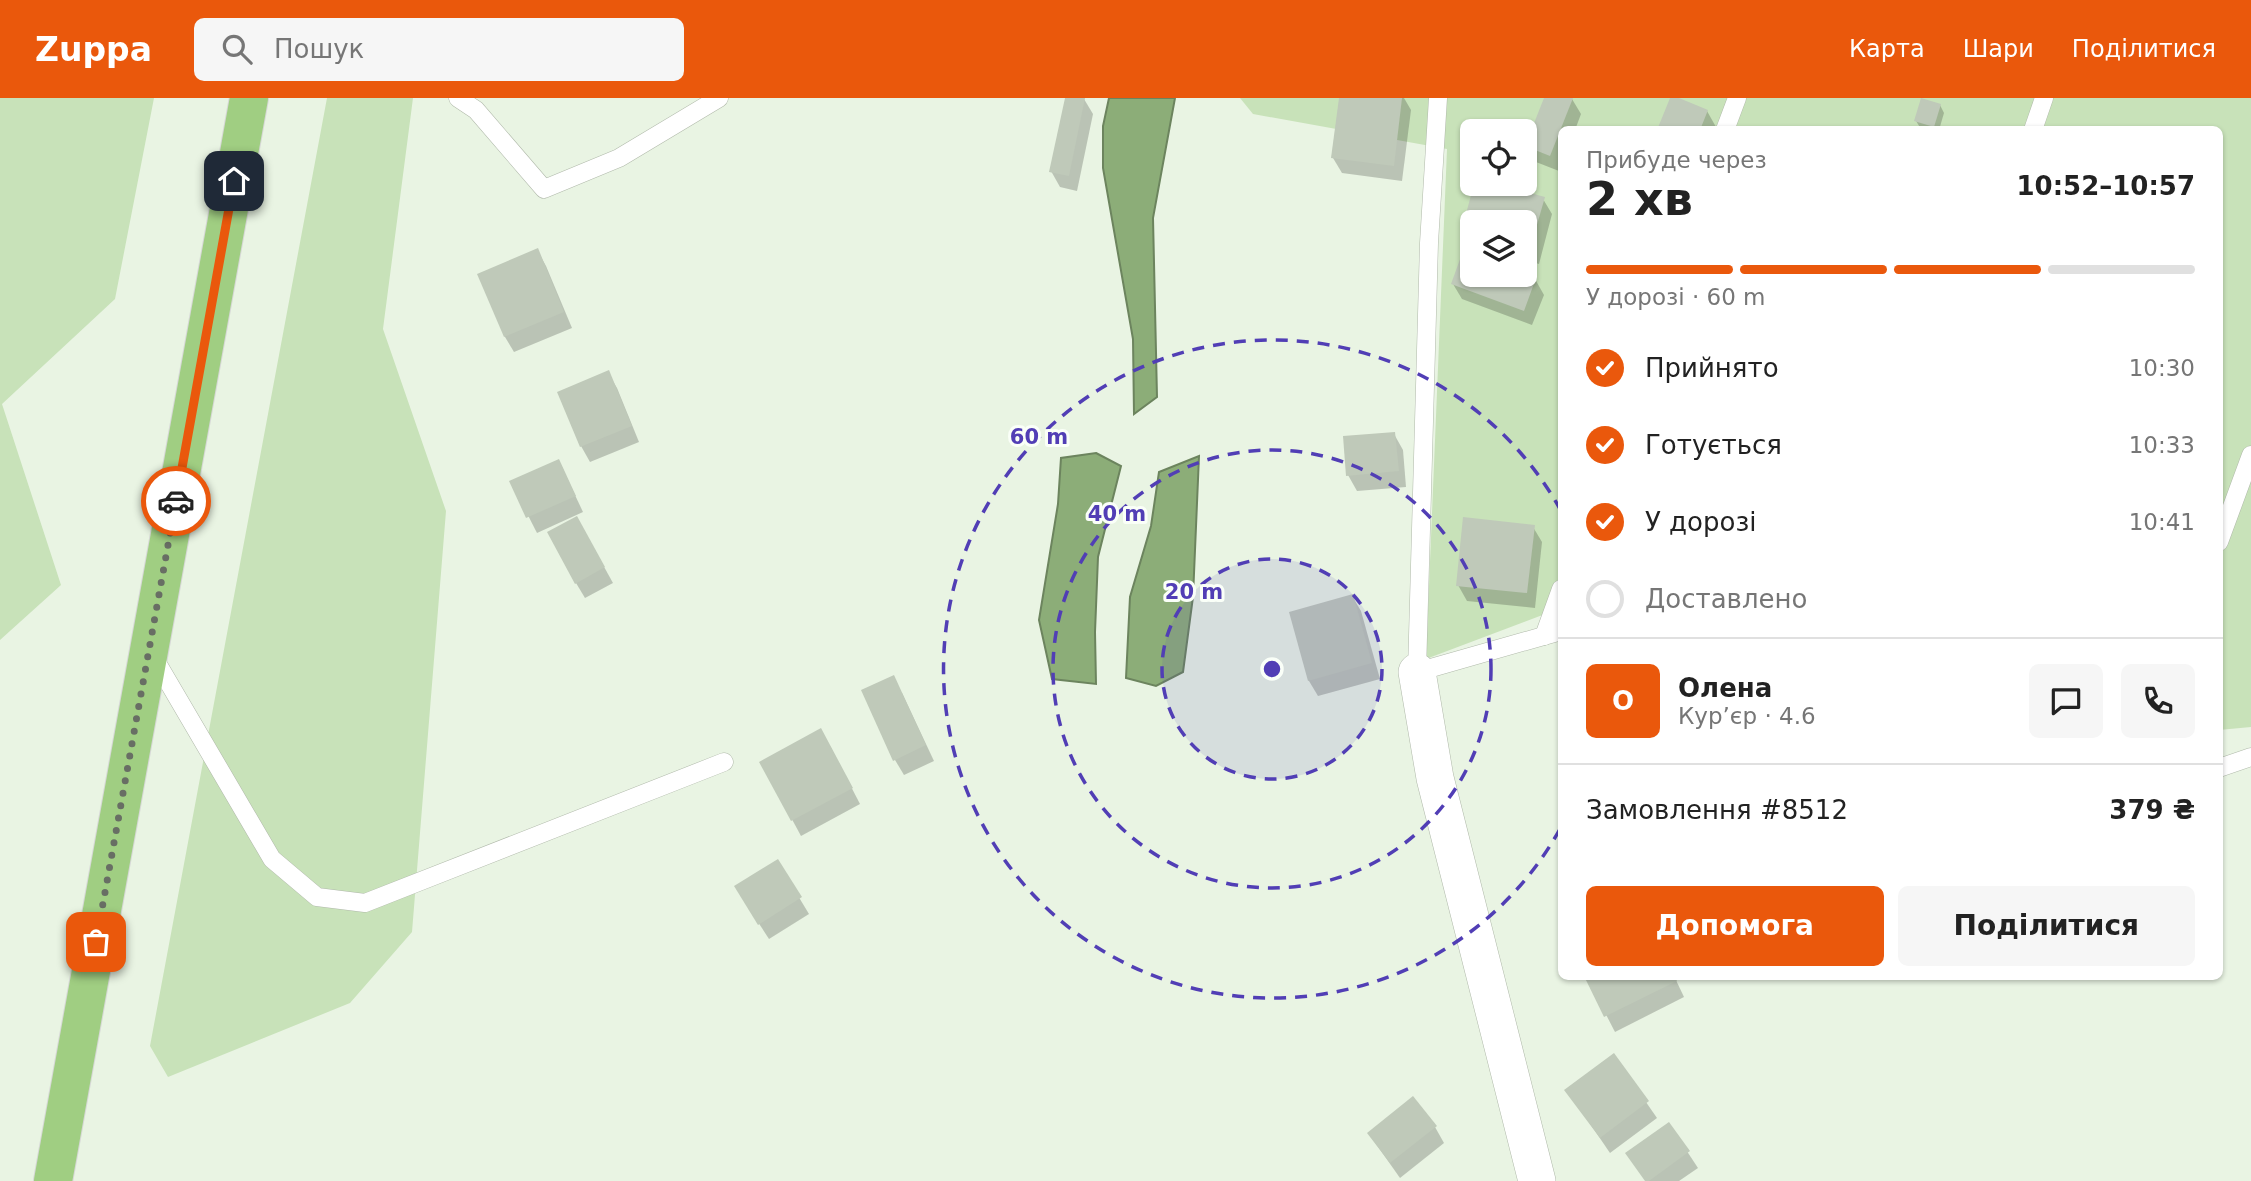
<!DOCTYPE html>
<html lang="uk">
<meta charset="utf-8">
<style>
body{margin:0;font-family:"DejaVu Sans",sans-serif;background:#f6f6f6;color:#222;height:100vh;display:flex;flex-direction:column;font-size:26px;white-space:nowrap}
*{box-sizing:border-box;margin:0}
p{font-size:23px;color:#767676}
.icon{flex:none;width:38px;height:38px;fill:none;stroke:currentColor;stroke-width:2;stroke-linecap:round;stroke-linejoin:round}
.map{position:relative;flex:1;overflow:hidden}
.sheet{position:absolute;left:1558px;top:28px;width:665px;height:854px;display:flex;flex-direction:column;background:#fff;border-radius:10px;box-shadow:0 2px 5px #0004}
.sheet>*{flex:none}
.controls{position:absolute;left:1460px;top:21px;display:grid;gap:14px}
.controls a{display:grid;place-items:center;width:77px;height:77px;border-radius:10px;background:#fff;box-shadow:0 2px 5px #0004;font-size:35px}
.pin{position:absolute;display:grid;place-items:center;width:60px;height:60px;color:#fff;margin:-30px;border-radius:14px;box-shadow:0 4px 10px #0006}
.courier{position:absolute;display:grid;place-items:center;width:70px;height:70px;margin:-35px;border:5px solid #ea580c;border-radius:50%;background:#fff;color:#222;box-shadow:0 2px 9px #0007}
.summary em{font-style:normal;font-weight:800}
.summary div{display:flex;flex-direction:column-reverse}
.summary{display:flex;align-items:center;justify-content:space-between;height:119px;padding:0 28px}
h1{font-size:46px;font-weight:800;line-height:52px}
.bar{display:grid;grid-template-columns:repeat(4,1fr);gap:10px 7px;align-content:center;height:84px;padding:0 28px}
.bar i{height:9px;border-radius:5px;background:#e0e0e0}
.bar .on{background:#ea580c}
.bar p{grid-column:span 4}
.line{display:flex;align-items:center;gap:18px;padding:0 28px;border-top:2px solid #e0e0e0}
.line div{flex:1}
.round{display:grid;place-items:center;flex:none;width:74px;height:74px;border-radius:10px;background:#f6f6f6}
ol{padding:0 28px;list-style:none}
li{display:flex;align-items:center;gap:21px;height:77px}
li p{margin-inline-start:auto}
li .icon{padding:7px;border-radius:50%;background:#ea580c;color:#fff;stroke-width:4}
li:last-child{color:#767676}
li i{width:38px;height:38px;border:4px solid #e0e0e0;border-radius:50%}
.primary-button{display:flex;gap:14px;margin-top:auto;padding:14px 28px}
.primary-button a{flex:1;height:80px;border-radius:10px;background:#ea580c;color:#fff;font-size:28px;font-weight:800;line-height:80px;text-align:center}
.primary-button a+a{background:#f6f6f6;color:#222}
header{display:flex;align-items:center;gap:42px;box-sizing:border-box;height:98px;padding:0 35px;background:#ea580c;color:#fff}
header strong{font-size:33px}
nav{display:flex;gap:38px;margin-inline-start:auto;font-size:24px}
.search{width:490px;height:63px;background:#f6f6f6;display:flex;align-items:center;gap:18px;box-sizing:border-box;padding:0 24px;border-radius:10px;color:#767676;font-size:26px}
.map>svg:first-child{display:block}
.green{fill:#c8e2b9;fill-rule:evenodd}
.water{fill:#8cad78;stroke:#6c845e;stroke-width:2}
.shadow{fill:#0003}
.building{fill:#bfc9b9}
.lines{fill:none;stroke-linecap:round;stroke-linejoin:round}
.service-casing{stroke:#b0b9aa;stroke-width:19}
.minor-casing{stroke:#b0b9aa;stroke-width:38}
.trunk-casing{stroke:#d7d8d7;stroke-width:40}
.service{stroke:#fff;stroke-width:18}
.minor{stroke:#fff;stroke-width:37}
.trunk{stroke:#a0ce82;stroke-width:38}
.done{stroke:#686e64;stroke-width:7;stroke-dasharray:0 12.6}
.route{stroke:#ea580c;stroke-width:9}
.ring{fill:none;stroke:#513eb5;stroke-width:3.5;stroke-dasharray:12 9}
.centre{fill:#513eb5;stroke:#fafff8;stroke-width:3.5}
.ring-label{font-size:21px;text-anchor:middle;font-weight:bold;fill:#513eb5;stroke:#fafff8;stroke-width:6;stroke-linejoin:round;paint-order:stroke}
</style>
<header>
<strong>Zuppa</strong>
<div class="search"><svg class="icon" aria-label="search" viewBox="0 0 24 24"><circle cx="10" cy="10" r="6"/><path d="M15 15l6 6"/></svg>Пошук</div>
<nav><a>Карта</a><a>Шари</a><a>Поділитися</a></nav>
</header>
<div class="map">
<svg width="2251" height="1083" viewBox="0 0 2251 1083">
<rect width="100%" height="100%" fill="#e9f4e3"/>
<g class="green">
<polygon points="0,0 154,0 115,201 2,306 61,487 0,542"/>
<polygon points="327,0 413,0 383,231 446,413 412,834 350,905 168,979 150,948"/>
<path d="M1240,0h1011v629l-32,3v-600h-658v478l-135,51 21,-510 -194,-35zM1472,33h52v53h-52zM1472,124h52v53h-52z"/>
</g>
<g class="water">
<polygon points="1109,0 1175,0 1153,120 1157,299 1134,316 1133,241 1103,70 1103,28"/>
<polygon points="1096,355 1121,368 1098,459 1095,534 1096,586 1052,581 1039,522 1058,406 1061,360"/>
<polygon points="1199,358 1193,499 1183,574 1156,588 1126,580 1130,499 1151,428 1159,374"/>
</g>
<g class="shadow">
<polygon points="1067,0 1084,1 1093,16 1077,93 1060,89 1051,73"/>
<polygon points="1340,0 1404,0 1411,12 1402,83 1342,75 1333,60"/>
<polygon points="1546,0 1572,1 1581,16 1575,32 1561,32 1559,73 1536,64 1527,48"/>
<polygon points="1672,0 1707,13 1716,29 1714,32 1659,32"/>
<polygon points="1940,7 1944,15 1939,32 1921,31 1916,23"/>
<polygon points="1476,86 1491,86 1543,101 1552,116 1539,166 1524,161 1524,124 1472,124 1472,145 1464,131"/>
<polygon points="537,152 546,168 572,230 514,254 505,239 480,177"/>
<polygon points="1472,177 1522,177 1535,181 1544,197 1532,227 1462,201 1453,186"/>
<polygon points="608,275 617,290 639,344 590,364 581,348"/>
<polygon points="1394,336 1403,352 1406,389 1357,393 1348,377"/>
<polygon points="559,363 583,414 537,435 511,384"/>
<polygon points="577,420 613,485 585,500 576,485"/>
<polygon points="1533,429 1542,444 1535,510 1467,503 1458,487"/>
<polygon points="1352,498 1361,513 1380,581 1318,598 1309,583 1291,515"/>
<polygon points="902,595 934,663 904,677 895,662"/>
<polygon points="830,648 860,706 801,738 761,664"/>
<polygon points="777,763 809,816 769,841 745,804"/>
<polygon points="1586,878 1674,878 1684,899 1615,934"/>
<polygon points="1614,958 1657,1020 1610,1055 1567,992"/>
<polygon points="1669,1026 1698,1070 1679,1083 1645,1083"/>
<polygon points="1435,1029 1444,1045 1400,1080 1369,1036"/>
</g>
<g class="building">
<polygon points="1065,0 1085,0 1069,78 1049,74"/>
<polygon points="1339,0 1402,0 1394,68 1331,60"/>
<polygon points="1544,0 1573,0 1550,58 1525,48"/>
<polygon points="1670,0 1679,0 1708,12 1700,32 1657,32"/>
<polygon points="1921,0 1941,6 1934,29 1914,23"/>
<polygon points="1474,86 1497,86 1545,99 1530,151 1524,149 1524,124 1472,124 1472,134 1462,131"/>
<polygon points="538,150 564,214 504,239 477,176"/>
<polygon points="1463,153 1472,156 1472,177 1524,176 1536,180 1524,213 1451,186"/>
<polygon points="609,272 632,328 580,349 557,294"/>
<polygon points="1395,334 1399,373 1346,378 1343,338"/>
<polygon points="559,361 576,398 526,420 509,383"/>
<polygon points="577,418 605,469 575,486 547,434"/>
<polygon points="1463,419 1535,427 1527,495 1456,488"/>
<polygon points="1353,496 1372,565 1308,583 1289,514"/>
<polygon points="894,577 926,647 893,663 861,592"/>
<polygon points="821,630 853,690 791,723 759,664"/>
<polygon points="778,761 802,799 758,827 734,788"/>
<polygon points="1584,878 1674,878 1677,883 1604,919"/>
<polygon points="1614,955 1649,1003 1600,1040 1564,992"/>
<polygon points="1413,998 1437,1028 1390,1065 1367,1035"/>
<polygon points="1669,1024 1690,1053 1649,1083 1645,1083 1625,1055"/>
</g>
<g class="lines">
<g class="service-casing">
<g id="service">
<polyline points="458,0 476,12 544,91 619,60 719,0"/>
<polyline points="1438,0 1429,145 1417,574 1561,533"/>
<polyline points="1725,32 1737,0"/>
<polyline points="2033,32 2044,0"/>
<polyline points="2219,444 2251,357"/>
<polyline points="1544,538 1561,491"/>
<polyline points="153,558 272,761 317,799 365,805 724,664"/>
<polyline points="2219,670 2251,659"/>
</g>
</g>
<g class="minor-casing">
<polyline id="minor" points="1417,574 1435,680 1537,1083"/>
</g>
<g class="trunk-casing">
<polyline id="trunk" points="53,1083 249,0"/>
</g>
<use href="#service" class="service"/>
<use href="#minor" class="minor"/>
<use href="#trunk" class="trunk"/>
</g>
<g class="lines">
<polyline class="done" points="96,844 176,403"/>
<polyline class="route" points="176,403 234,83"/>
</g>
<circle cx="1272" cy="571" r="110" fill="#513eb5" fill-opacity=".12"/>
<g class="ring">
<circle cx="1272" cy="571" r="110"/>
<circle cx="1272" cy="571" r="219"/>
<path d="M1560 731A329 329 0 1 1 1560 411"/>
</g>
<circle cx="1272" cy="571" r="10" class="centre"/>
<g class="ring-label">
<text x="1039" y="346">60 m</text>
<text x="1117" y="423">40 m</text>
<text x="1194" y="501">20 m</text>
</g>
</svg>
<div class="controls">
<a><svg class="icon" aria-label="locate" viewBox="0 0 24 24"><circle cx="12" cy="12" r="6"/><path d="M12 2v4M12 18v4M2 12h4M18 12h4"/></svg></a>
<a><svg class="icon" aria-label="layers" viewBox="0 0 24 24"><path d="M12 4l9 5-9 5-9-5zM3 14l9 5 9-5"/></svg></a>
</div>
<div class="pin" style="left:96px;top:844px;background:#ea580c"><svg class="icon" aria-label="bag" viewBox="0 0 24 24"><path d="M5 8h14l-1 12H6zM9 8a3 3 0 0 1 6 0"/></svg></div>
<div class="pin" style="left:234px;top:83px;background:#1f2937"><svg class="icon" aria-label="home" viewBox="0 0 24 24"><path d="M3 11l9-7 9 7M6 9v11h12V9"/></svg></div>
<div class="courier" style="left:176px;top:403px"><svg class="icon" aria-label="car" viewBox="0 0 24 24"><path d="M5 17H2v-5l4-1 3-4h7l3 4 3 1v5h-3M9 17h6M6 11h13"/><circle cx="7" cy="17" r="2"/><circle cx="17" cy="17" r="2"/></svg></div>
<section class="sheet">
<div class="summary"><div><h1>2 хв</h1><p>Прибуде через</p></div><em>10:52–10:57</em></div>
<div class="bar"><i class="on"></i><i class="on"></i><i class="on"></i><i></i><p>У дорозі · 60 m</p></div>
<ol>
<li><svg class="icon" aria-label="check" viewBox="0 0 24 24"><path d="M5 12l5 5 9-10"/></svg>Прийнято<p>10:30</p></li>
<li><svg class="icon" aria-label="check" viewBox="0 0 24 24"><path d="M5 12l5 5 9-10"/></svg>Готується<p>10:33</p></li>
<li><svg class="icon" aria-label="check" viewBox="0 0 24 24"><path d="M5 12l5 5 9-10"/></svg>У дорозі<p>10:41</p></li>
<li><i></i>Доставлено</li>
</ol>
<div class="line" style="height:126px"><b class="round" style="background:#ea580c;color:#fff">О</b><div><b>Олена</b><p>Кур’єр · 4.6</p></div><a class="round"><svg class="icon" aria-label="chat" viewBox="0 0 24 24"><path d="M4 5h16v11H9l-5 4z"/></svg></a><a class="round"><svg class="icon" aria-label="phone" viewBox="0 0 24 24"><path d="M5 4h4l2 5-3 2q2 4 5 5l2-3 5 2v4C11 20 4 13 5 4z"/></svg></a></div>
<div class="line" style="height:91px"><div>Замовлення #8512</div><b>379 ₴</b></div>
<div class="primary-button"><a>Допомога</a><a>Поділитися</a></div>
</section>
</div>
